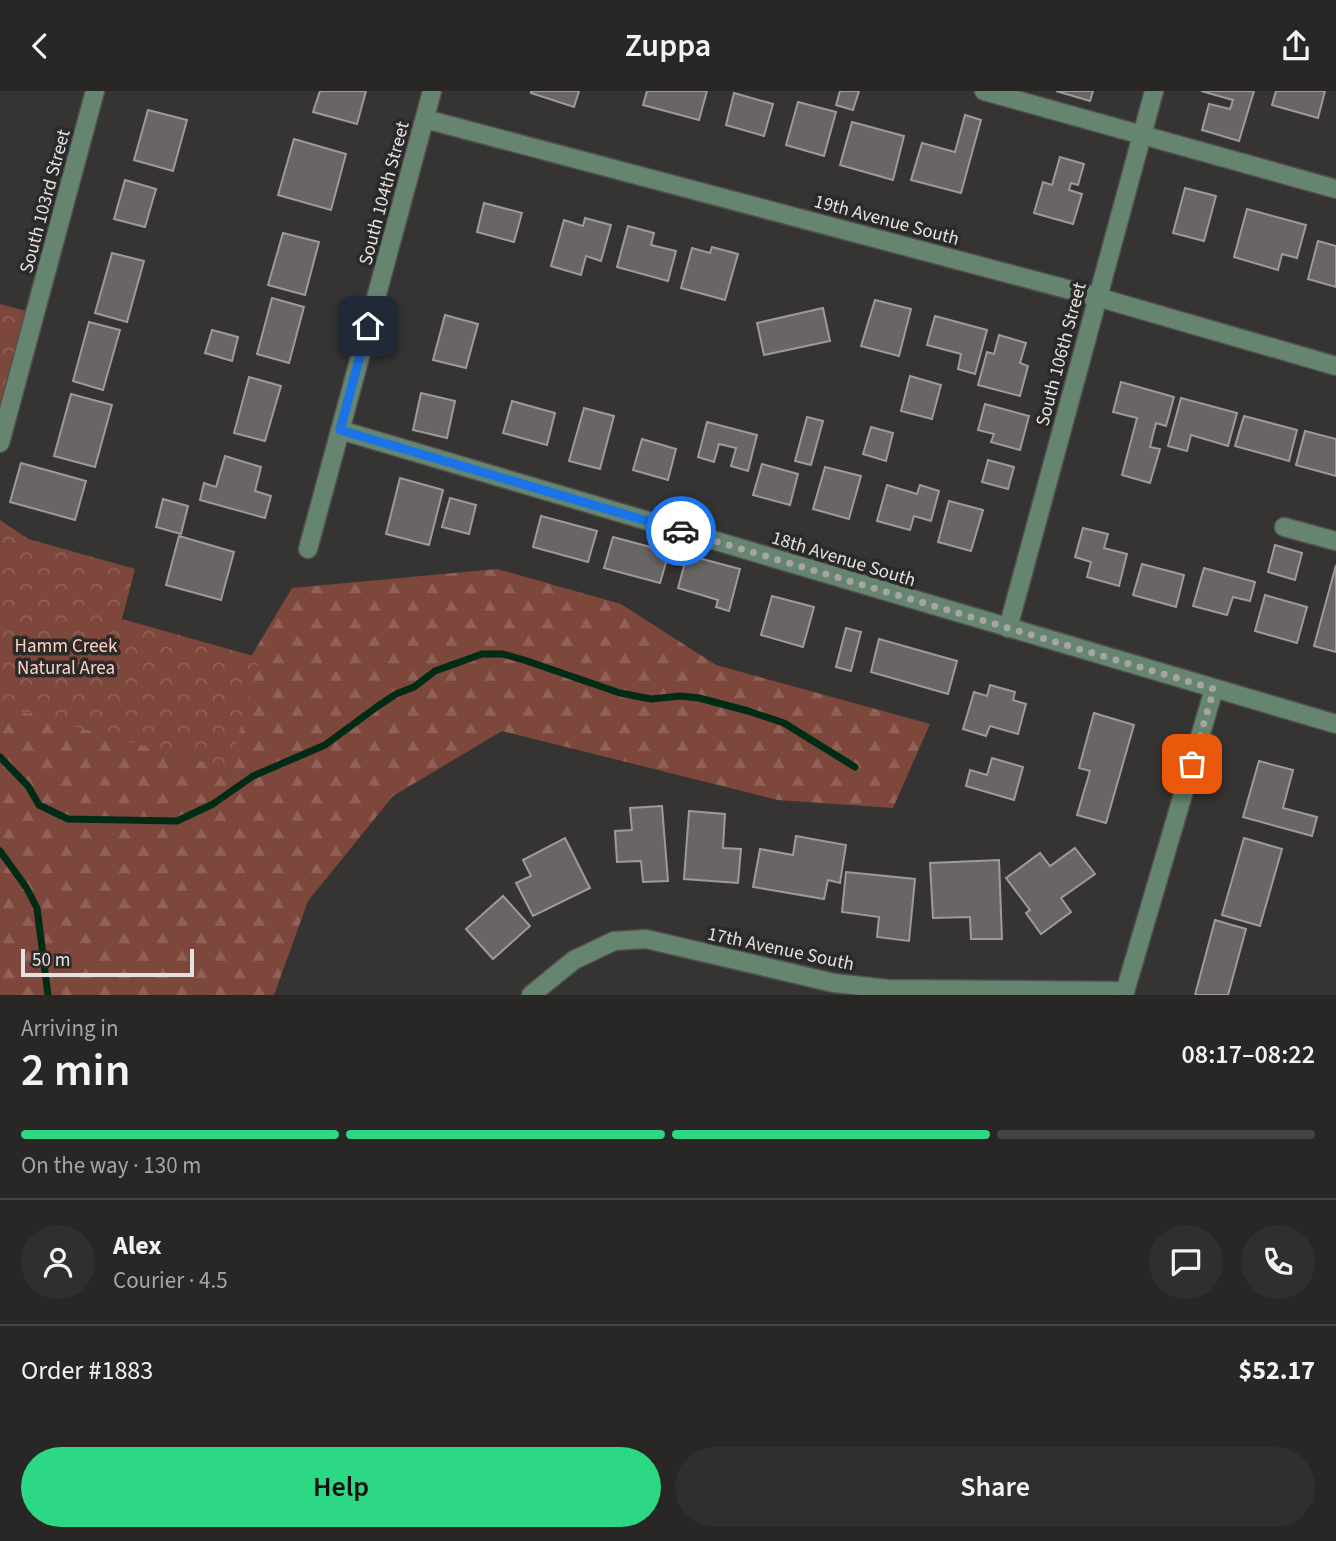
<!DOCTYPE html>
<meta charset="utf-8">
<style>
body{margin:0;font-family:"Source Sans 3",sans-serif;background:#302f2e;color:#f1f3f6;height:100vh;display:flex;flex-direction:column;font-size:26px;white-space:nowrap}
*{box-sizing:border-box;margin:0}
p{font-size:23px;color:#a5a5a7}
.icon{flex:none;width:38px;height:38px;fill:none;stroke:currentColor;stroke-width:2;stroke-linecap:round;stroke-linejoin:round}
.map{position:relative;height:904px;overflow:hidden}
.panel{display:flex;flex-direction:column;background:#282726;flex:1}
.panel>*{flex:none}
.scale{position:absolute;left:21px;bottom:18px;width:173px;box-sizing:border-box;padding-left:7px;border:4px solid #e4e2e1;border-top:0;font-size:19px;line-height:24px;white-space:nowrap;color:#e4e2e1;-webkit-text-stroke:5px #2c2a29;paint-order:stroke}
.pin{position:absolute;display:grid;place-items:center;width:60px;height:60px;color:#fff;margin:-30px;border-radius:14px;box-shadow:0 4px 10px #0006}
.courier{position:absolute;display:grid;place-items:center;width:70px;height:70px;margin:-35px;border:5px solid #1a73e8;border-radius:50%;background:#fff;color:#222;box-shadow:0 2px 9px #0007}
.head em{font-style:normal;font-weight:600}
.head div{display:flex;flex-direction:column-reverse}
.head{display:flex;align-items:center;justify-content:space-between;height:119px;padding:0 21px}
h1{font-size:46px;font-weight:600;line-height:52px}
.bar{display:grid;grid-template-columns:repeat(4,1fr);gap:10px 7px;align-content:center;height:84px;padding:0 21px}
.bar i{height:9px;border-radius:5px;background:#444443}
.bar .active{background:#2dd884}
.bar p{grid-column:span 4}
.line{display:flex;align-items:center;gap:18px;padding:0 21px;border-top:2px solid #444443}
.line div{flex:1}
.round{display:grid;place-items:center;flex:none;width:74px;height:74px;border-radius:37px;background:#302f2e}
.button{display:flex;gap:14px;margin-top:auto;padding:14px 21px}
.button a{flex:1;height:80px;border-radius:42px;background:#2dd884;color:#111;font-size:28px;font-weight:600;line-height:80px;text-align:center}
.button a+a{background:#302f2e;color:#f1f3f6}
header{display:flex;justify-content:space-between;align-items:center;height:91px;padding:0 21px;background:#282726;font-size:32px;font-weight:600}
.map>svg:first-child{display:block}
.forest{fill:url(#forest-firs)}
.park{fill:url(#park-crowns)}
.lines{fill:none;stroke-linecap:round;stroke-linejoin:round}
.stream{stroke:#002c15;stroke-width:7}
.building{fill:#696565;stroke:#9d9a99;stroke-width:2}
.minor-casing{stroke:#52504f;stroke-width:21}
.minor{stroke:#658570;stroke-width:18}
.done{stroke:#a7a5a4;stroke-width:7;stroke-dasharray:0 12.6}
.route{stroke:#1a73e8;stroke-width:9}
.labels{text-anchor:middle;stroke-width:7;stroke-linejoin:round;paint-order:stroke}
.street-label{font-size:19px;fill:#e4e2e1;stroke:#2c2a29}
.park-label{font-size:19px;fill:#ffd1c5;stroke:#2c2a29}
</style>
<header><svg class="icon" aria-label="back" viewBox="0 0 24 24"><path d="M15 5l-7 7 7 7"/></svg>Zuppa<svg class="icon" aria-label="share" viewBox="0 0 24 24"><path d="M12 15V3M7 8l5-5 5 5M5 13v7h14v-7"/></svg></header>
<div class="map">
<svg width="1336" height="904" viewBox="0 0 1336 904">
<defs>
<pattern id="forest-firs" width="22" height="20" patternUnits="userSpaceOnUse" patternTransform="scale(1.75)"><rect width="22" height="20" fill="#7d473b"/><path d="M5 1l3.5 6h-7zM16 11l3.5 6h-7z" fill="#8f6157"/></pattern>
<pattern id="park-crowns" width="20" height="18" patternUnits="userSpaceOnUse" patternTransform="scale(1.75)"><rect width="20" height="18" fill="#7d473b"/><path d="M2 6a3 3 0 1 1 6 0M12 15a3 3 0 1 1 6 0" fill="none" stroke="#8f6157"/></pattern>
</defs>
<rect width="100%" height="100%" fill="#363433"/>
<polygon class="forest" points="0,429 77,481 82,556 231,599 292,497 497,478 621,513 716,574 930,633 893,717 778,709 502,640 393,705 308,810 274,904 0,904"/>
<g class="park">
<polygon points="0,213 27,220 0,315"/>
<polygon points="0,440 135,478 122,528 260,567 229,678 0,615"/>
</g>
<g class="lines">
<g class="stream">
<polyline points="0,666 28,695 39,714 68,728 177,730 213,713 253,685 325,654 378,615 396,603 414,596 435,580 482,563 503,563 524,569 620,602 651,608 681,605 699,607 748,620 784,632 855,676"/>
<polyline points="0,760 26,796 37,817 48,904"/>
</g>
</g>
<g class="building">
<polygon points="320,0 366,0 357,33 313,21"/>
<polygon points="531,0 579,0 574,16 531,2"/>
<polygon points="647,0 707,0 699,29 643,14"/>
<polygon points="840,0 859,0 853,19 836,14"/>
<polygon points="1056,0 1093,0 1090,10"/>
<polygon points="1201,0 1254,0 1239,50 1202,39 1209,13 1230,18 1233,9"/>
<polygon points="1276,0 1325,0 1318,27 1272,14"/>
<polygon points="734,2 773,13 764,45 726,34"/>
<polygon points="798,11 836,21 824,65 786,54"/>
<polygon points="148,19 187,29 173,80 134,69"/>
<polygon points="965,24 981,29 961,102 911,89 922,52 955,61"/>
<polygon points="852,31 904,45 893,89 840,74"/>
<polygon points="294,48 346,63 331,119 278,104"/>
<polygon points="1060,66 1084,73 1078,94 1071,92 1069,99 1082,103 1073,133 1034,122 1043,91 1052,94"/>
<polygon points="125,89 156,98 145,136 114,128"/>
<polygon points="1185,97 1216,105 1204,150 1173,142"/>
<polygon points="484,112 522,122 514,151 477,141"/>
<polygon points="1247,118 1306,134 1297,167 1282,163 1278,179 1234,166"/>
<polygon points="585,127 611,134 601,170 586,165 581,184 551,175 564,129 583,135"/>
<polygon points="628,135 654,142 651,154 676,160 668,190 617,176"/>
<polygon points="283,142 319,151 305,204 268,194"/>
<polygon points="1318,150 1336,155 1336,196 1308,188"/>
<polygon points="712,156 738,163 725,209 681,197 692,157 710,162"/>
<polygon points="112,162 144,170 127,231 95,222"/>
<polygon points="272,207 304,216 289,272 257,263"/>
<polygon points="875,209 911,218 899,265 861,255"/>
<polygon points="823,217 830,250 764,264 757,232"/>
<polygon points="445,224 478,233 466,277 433,269"/>
<polygon points="935,225 987,239 975,283 958,278 961,263 927,254"/>
<polygon points="89,231 120,239 103,299 73,290"/>
<polygon points="212,239 238,246 232,270 205,262"/>
<polygon points="999,244 1026,252 1020,272 1028,275 1020,305 978,294 987,261 994,263"/>
<polygon points="910,285 941,294 932,328 901,320"/>
<polygon points="249,286 281,295 265,350 234,342"/>
<polygon points="1121,291 1174,306 1166,335 1156,332 1150,356 1160,358 1150,392 1122,384 1137,327 1113,321"/>
<polygon points="421,302 455,310 447,347 413,339"/>
<polygon points="71,303 112,314 95,376 54,365"/>
<polygon points="1181,307 1237,322 1228,355 1191,344 1187,360 1168,355"/>
<polygon points="512,310 555,322 547,354 503,342"/>
<polygon points="985,313 1029,325 1020,359 991,351 994,343 978,339"/>
<polygon points="584,317 614,325 600,378 569,370"/>
<polygon points="1244,325 1297,339 1289,370 1235,355"/>
<polygon points="807,326 823,330 811,374 795,370"/>
<polygon points="707,331 757,344 748,380 731,375 736,357 719,353 714,371 698,366"/>
<polygon points="871,336 893,342 886,370 863,363"/>
<polygon points="1305,340 1336,348 1336,385 1296,374"/>
<polygon points="642,348 676,358 668,389 633,379"/>
<polygon points="225,365 261,376 255,400 271,405 265,427 200,409 204,392 216,396"/>
<polygon points="988,369 1014,376 1008,398 982,391"/>
<polygon points="21,372 86,390 75,429 10,411"/>
<polygon points="762,373 798,383 790,414 753,404"/>
<polygon points="825,376 861,385 849,428 813,418"/>
<polygon points="400,387 443,399 429,454 386,443"/>
<polygon points="887,394 917,403 920,394 939,400 931,430 914,425 910,439 877,430"/>
<polygon points="450,407 476,414 469,443 442,436"/>
<polygon points="163,408 188,415 181,443 156,436"/>
<polygon points="949,410 983,419 971,460 938,451"/>
<polygon points="541,425 597,440 588,471 533,456"/>
<polygon points="1083,437 1108,443 1104,457 1127,463 1119,495 1087,486 1091,471 1075,466"/>
<polygon points="179,445 234,461 221,509 166,494"/>
<polygon points="613,446 669,461 660,492 604,477"/>
<polygon points="1275,454 1302,462 1295,489 1268,481"/>
<polygon points="687,464 740,478 729,520 716,516 718,509 678,497"/>
<polygon points="1142,473 1184,484 1176,516 1133,504"/>
<polygon points="1336,474 1336,561 1314,555"/>
<polygon points="1204,477 1255,491 1250,510 1233,506 1227,524 1193,515"/>
<polygon points="1265,504 1307,516 1297,552 1255,540"/>
<polygon points="772,505 814,516 803,556 761,544"/>
<polygon points="846,537 861,541 851,580 836,576"/>
<polygon points="879,548 957,570 948,603 871,581"/>
<polygon points="990,594 1015,601 1013,609 1026,613 1018,643 990,635 986,645 963,638 974,601 987,605"/>
<polygon points="1094,622 1134,634 1106,732 1077,724 1090,680 1079,677"/>
<polygon points="992,667 1023,676 1014,709 966,695 970,679 987,684"/>
<polygon points="1259,670 1293,679 1283,717 1317,726 1312,745 1243,726"/>
<polygon points="662,715 668,790 643,791 641,770 617,771 615,740 632,739 630,717"/>
<polygon points="689,720 725,723 723,757 741,758 738,792 684,788"/>
<polygon points="796,745 846,754 840,792 828,789 824,808 753,796 760,758 793,764"/>
<polygon points="565,747 590,797 533,825 516,792 531,785 523,769"/>
<polygon points="1244,747 1282,758 1260,835 1222,824"/>
<polygon points="1075,757 1095,783 1061,807 1071,821 1041,843 1026,822 1030,819 1006,787 1040,762 1050,775"/>
<polygon points="999,769 1002,848 971,848 970,826 933,827 930,772"/>
<polygon points="846,781 915,788 909,850 877,846 879,826 842,821"/>
<polygon points="503,805 530,835 493,868 466,838"/>
<polygon points="1215,829 1246,838 1228,904 1195,904"/>
</g>
<g class="lines">
<g class="minor-casing">
<g id="minor">
<polyline points="984,0 1336,98"/>
<polyline points="425,28 1097,206 1336,275"/>
<polyline points="340,339 1336,633"/>
<polyline points="0,352 95,0"/>
<polyline points="1284,436 1336,450"/>
<polyline points="308,458 432,0"/>
<polyline points="1008,537 1154,0"/>
<polyline points="531,904 574,869 614,850 646,848 834,892 888,898 1125,900"/>
<polyline points="1124,904 1214,598"/>
</g>
</g>
<use href="#minor" class="minor"/>
</g>
<g class="lines">
<polyline class="done" points="681,440 1214,598 1192,673"/>
<polyline class="route" points="368,235 340,339 681,440"/>
</g>
<g class="labels">
<g class="street-label">
<text transform="translate(383 102) rotate(-75)" y="7">South 104th Street</text>
<text transform="translate(44 110) rotate(-75)" y="7">South 103rd Street</text>
<text transform="translate(887 128) rotate(15)" y="7">19th Avenue South</text>
<text transform="translate(1060 263) rotate(-75)" y="7">South 106th Street</text>
<text transform="translate(844 467) rotate(17)" y="7">18th Avenue South</text>
<text transform="translate(781 857) rotate(12)" y="7">17th Avenue South</text>
</g>
<g class="park-label">
<text x="66" y="561">Hamm Creek<tspan x="66" dy="22">Natural Area</tspan></text>
</g>
</g>
</svg>
<div class="scale">50 m</div>
<div class="pin" style="left:1192px;top:673px;background:#ea580c"><svg class="icon" aria-label="bag" viewBox="0 0 24 24"><path d="M5 8h14l-1 12H6zM9 8a3 3 0 0 1 6 0"/></svg></div>
<div class="pin" style="left:368px;top:235px;background:#1f2937"><svg class="icon" aria-label="home" viewBox="0 0 24 24"><path d="M3 11l9-7 9 7M6 9v11h12V9"/></svg></div>
<div class="courier" style="left:681px;top:440px"><svg class="icon" aria-label="car" viewBox="0 0 24 24"><path d="M5 17H2v-5l4-1 3-4h7l3 4 3 1v5h-3M9 17h6M6 11h13"/><circle cx="7" cy="17" r="2"/><circle cx="17" cy="17" r="2"/></svg></div>
</div>
<section class="panel">
<div class="head"><div><h1>2 min</h1><p>Arriving in</p></div><em>08:17–08:22</em></div>
<div class="bar"><i class="active"></i><i class="active"></i><i class="active"></i><i></i><p>On the way · 130 m</p></div>
<div class="line" style="height:126px"><a class="round"><svg class="icon" aria-label="person" viewBox="0 0 24 24"><circle cx="12" cy="8" r="4"/><path d="M4 21q1-7 8-7t8 7"/></svg></a><div><b>Alex</b><p>Courier · 4.5</p></div><a class="round"><svg class="icon" aria-label="chat" viewBox="0 0 24 24"><path d="M4 5h16v11H9l-5 4z"/></svg></a><a class="round"><svg class="icon" aria-label="phone" viewBox="0 0 24 24"><path d="M5 4h4l2 5-3 2q2 4 5 5l2-3 5 2v4C11 20 4 13 5 4z"/></svg></a></div>
<div class="line" style="height:91px"><div>Order #1883</div><b>$52.17</b></div>
<div class="button"><a>Help</a><a>Share</a></div>
</section>
